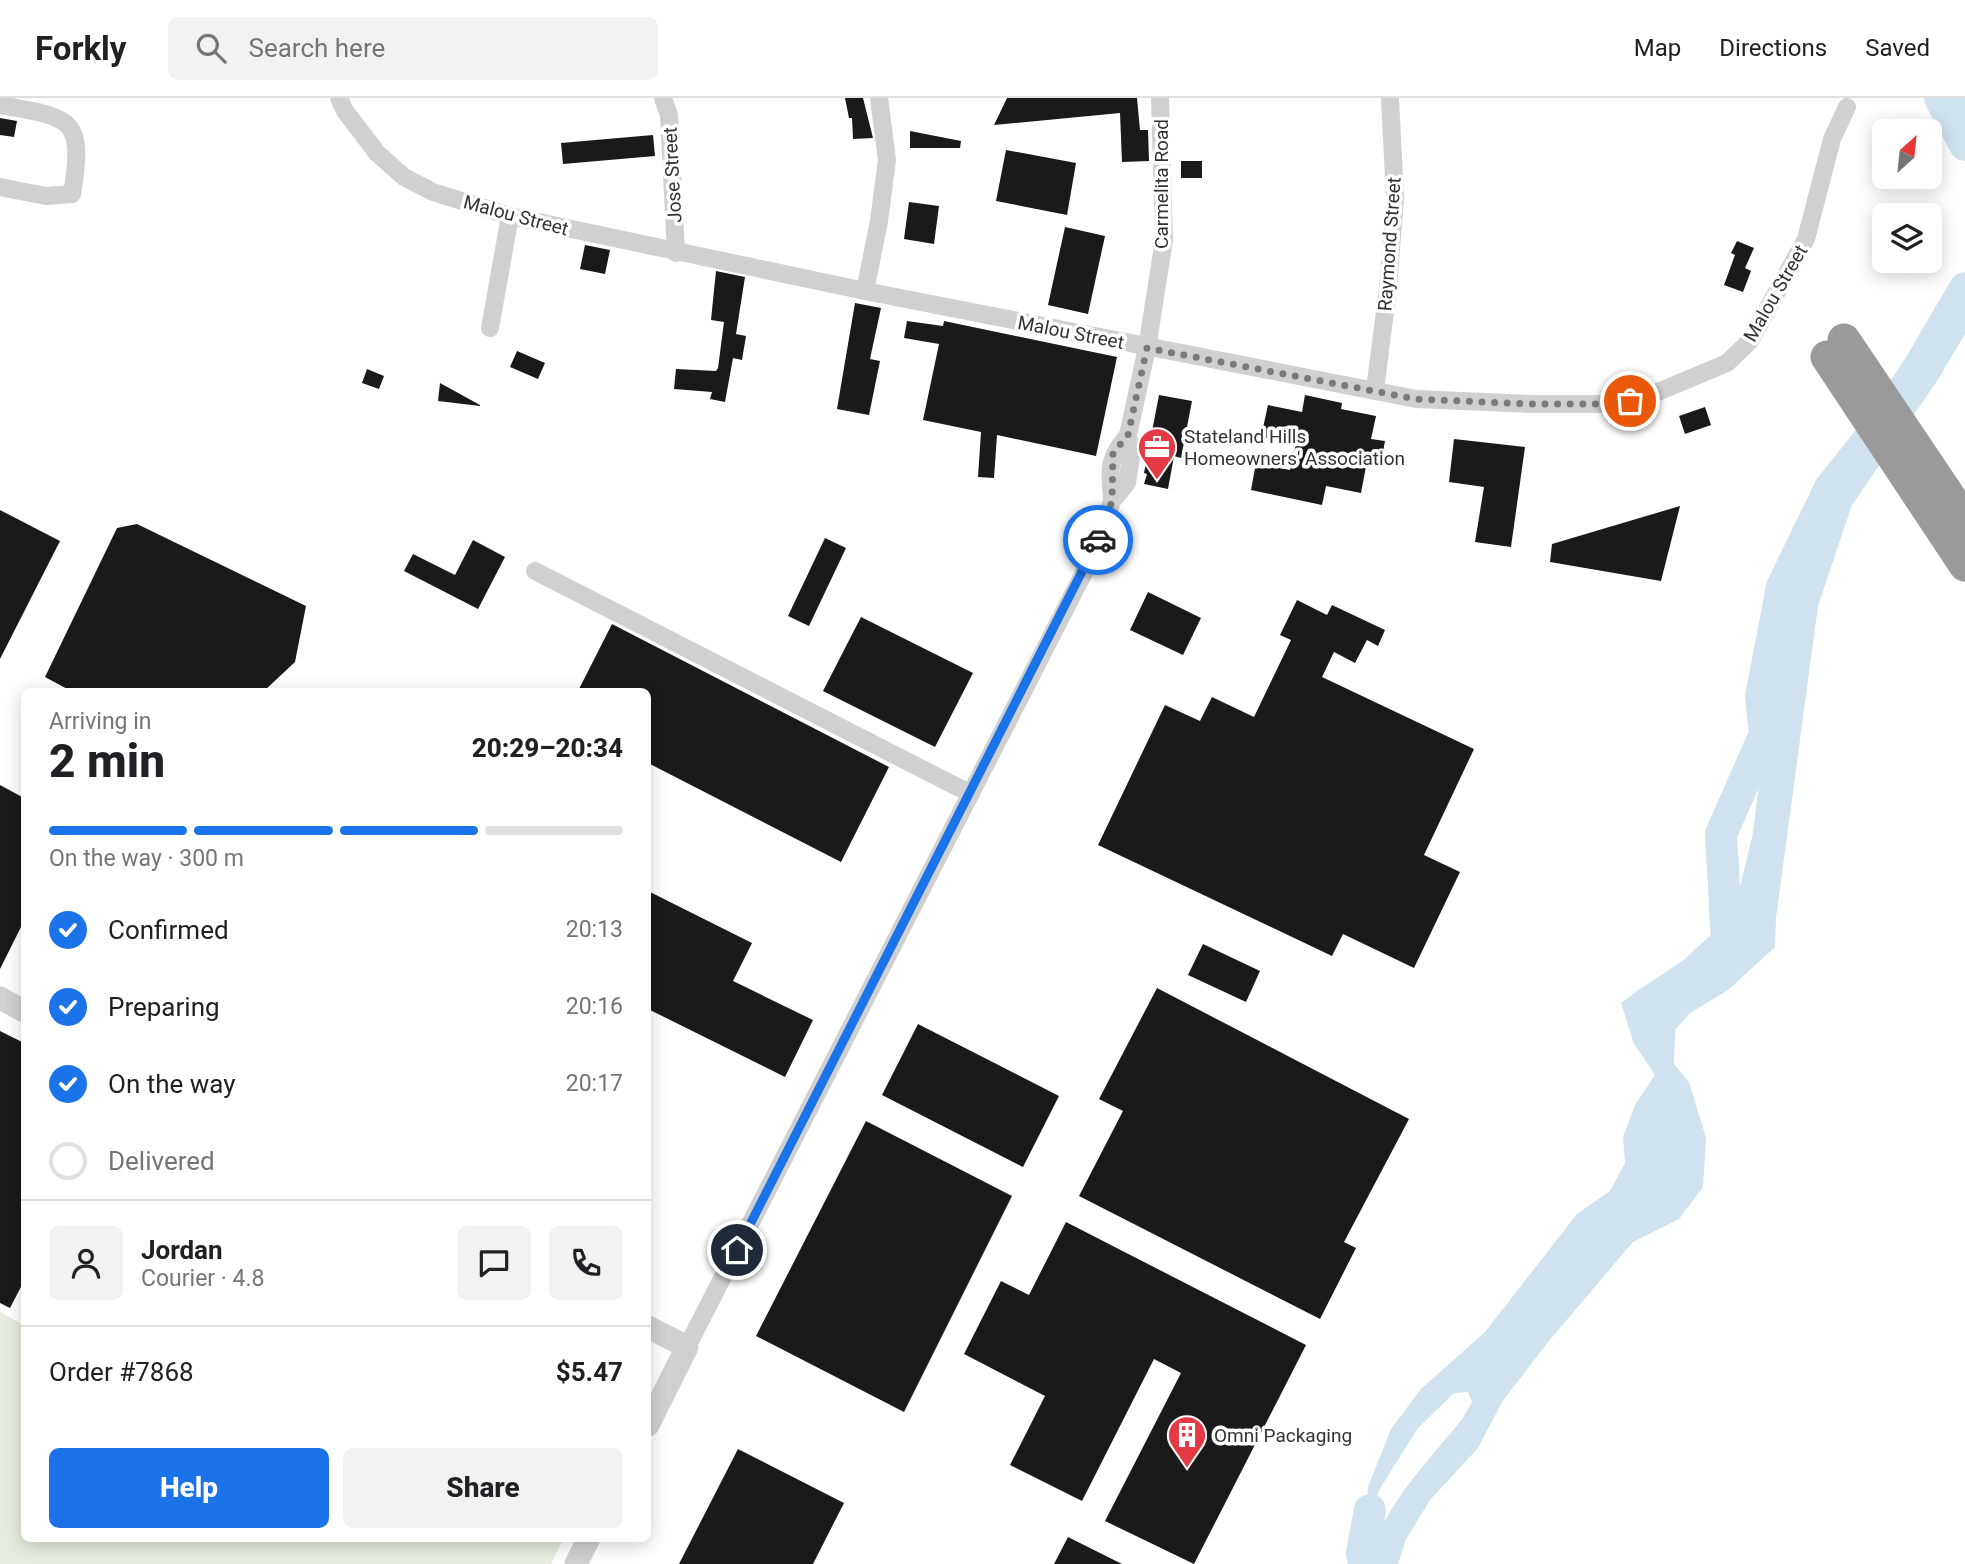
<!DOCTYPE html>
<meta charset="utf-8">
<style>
body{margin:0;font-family:Roboto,sans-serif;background:#f2f2f2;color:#202124;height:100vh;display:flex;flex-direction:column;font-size:26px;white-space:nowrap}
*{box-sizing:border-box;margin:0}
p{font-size:23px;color:#757577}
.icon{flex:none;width:38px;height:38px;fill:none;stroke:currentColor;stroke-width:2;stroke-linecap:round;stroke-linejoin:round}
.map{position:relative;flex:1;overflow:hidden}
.side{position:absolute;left:21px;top:590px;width:630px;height:854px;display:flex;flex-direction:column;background:#fff;border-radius:10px;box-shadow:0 4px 18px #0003}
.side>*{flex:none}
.needle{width:46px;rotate:27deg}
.controls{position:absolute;left:1872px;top:21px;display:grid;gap:14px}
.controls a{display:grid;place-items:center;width:70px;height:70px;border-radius:10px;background:#fff;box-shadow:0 4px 18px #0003;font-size:35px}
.pin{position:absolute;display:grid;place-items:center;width:60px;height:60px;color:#fff;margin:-30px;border:4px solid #fff;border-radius:50%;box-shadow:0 2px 7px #0007}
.courier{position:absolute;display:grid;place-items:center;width:70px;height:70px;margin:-35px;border:5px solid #1a73e8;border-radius:50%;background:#fff;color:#222;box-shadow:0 2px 9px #0007}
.headline em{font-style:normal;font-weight:800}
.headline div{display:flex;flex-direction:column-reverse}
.headline{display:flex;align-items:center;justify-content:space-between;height:119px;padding:0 28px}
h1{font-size:46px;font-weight:800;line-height:52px}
.bar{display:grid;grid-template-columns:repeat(4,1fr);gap:10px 7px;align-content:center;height:84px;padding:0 28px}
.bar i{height:9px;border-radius:5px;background:#e0e0e0}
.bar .current{background:#1a73e8}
.bar p{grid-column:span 4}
.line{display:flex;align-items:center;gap:18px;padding:0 28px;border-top:2px solid #e0e0e0}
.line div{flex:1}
.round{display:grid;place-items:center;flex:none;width:74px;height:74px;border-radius:10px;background:#f2f2f2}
ol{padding:0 28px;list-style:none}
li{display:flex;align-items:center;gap:21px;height:77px}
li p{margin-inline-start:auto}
li .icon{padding:7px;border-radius:50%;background:#1a73e8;color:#fff;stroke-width:4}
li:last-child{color:#757577}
li i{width:38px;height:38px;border:4px solid #e0e0e0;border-radius:50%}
.action{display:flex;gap:14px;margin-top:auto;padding:14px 28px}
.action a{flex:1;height:80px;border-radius:10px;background:#1a73e8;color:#fff;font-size:28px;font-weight:800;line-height:80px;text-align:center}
.action a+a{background:#f2f2f2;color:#202124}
header{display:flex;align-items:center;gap:42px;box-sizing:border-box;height:98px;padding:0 35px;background:#fff;border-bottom:2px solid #e0e0e0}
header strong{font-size:33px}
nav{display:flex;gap:38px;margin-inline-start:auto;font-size:24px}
.search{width:490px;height:63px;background:#f2f2f2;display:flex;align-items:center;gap:18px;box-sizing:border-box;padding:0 24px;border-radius:10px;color:#757577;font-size:26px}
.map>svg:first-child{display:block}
.green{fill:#e6ecdf}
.water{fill:#cfe2ee}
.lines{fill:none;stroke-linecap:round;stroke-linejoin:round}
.river{stroke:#cfe2ee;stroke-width:32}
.building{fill:#1a1a1a}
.minor{stroke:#d0d0d0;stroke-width:18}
.tertiary{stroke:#d0d0d0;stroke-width:23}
.motorway{stroke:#9a9a9a;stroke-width:33}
.done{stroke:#7a7a7a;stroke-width:7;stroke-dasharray:0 12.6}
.route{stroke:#1a73e8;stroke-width:9}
.labels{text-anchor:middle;stroke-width:7;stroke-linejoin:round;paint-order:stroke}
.street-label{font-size:19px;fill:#333;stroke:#fff}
.poi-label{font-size:19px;fill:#333;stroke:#fff;text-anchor:start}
</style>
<header>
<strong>Forkly</strong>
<div class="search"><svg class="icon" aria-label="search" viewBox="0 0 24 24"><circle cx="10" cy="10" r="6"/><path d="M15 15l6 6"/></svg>Search here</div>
<nav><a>Map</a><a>Directions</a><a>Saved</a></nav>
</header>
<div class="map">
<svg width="1965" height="1466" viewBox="0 0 1965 1466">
<rect width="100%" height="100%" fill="#fff"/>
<polygon class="green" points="0,1214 24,1227 24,1440 564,1440 551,1466 0,1466"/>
<g class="water">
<polygon points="1940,0 1965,0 1965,47 1940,1"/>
<path d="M1965,190v46l-28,47 -85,124 -34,101 -42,312 -1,29 -47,43 -38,23 -15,17 -1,34 15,18 17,56 -3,49 -24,32 -46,23 -85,100 -46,60 -24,46 -48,52 -24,39 -8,25h-30c10,-52 62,-105 95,-146l9,-16 -4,-10 -14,1 -36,35 -39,62 -17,63 6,-66 23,-58 30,-40 64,-57 92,-118 33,-23 15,-28 -2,-26 12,-32 20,-30 -21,-31 -13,-41 22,-16c36,4 47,5 77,-18l33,-136 12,-99 -4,-37 21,-110 48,-99 51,-64 39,-59z"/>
</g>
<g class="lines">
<g class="river">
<polyline points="1940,0 1965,47"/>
<polyline points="1650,921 1645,907 1693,875 1727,844 1721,736 1765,636 1761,599 1782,489 1830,390 1881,326 1920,267 1965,190"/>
<polyline points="1364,1466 1362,1455 1370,1412"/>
</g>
</g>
<g class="building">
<polygon points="845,0 863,0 873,40 853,41 852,20 849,20"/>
<polygon points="1007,0 1137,0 1140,32 1148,32 1149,63 1122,64 1120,15 994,27"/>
<polygon points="0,20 17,23 14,39 0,37"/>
<polygon points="910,33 961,43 960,50 910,50"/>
<polygon points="653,37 655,58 563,66 561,45"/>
<polygon points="1006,52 1076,65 1067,117 996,103"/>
<rect x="1181" y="63" width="21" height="17"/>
<polygon points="909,104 939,108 934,146 904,141"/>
<polygon points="1065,129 1105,138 1088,216 1048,207"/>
<polygon points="1737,143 1754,150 1745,170 1751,173 1743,194 1724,187 1735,157 1731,155"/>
<polygon points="585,147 610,152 605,176 580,171"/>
<polygon points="716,173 745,179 736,236 746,238 742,262 733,260 725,304 710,301 712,294 674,291 676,271 716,273 718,270 724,224 711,222"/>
<polygon points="855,205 881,210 870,261 880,263 869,317 837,311"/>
<polygon points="907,223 943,228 944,223 1117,259 1096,358 997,337 994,380 978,379 981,334 923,322 939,246 904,240"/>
<polygon points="517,253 545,265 538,281 510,269"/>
<polygon points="367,271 384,278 379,291 362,285"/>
<polygon points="440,285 480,307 480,308 438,303"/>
<polygon points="1159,297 1192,303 1181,360 1174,358 1168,391 1144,386 1147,376 1144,375"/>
<polygon points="1305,297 1342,305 1341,311 1376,318 1371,341 1385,343 1382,360 1368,358 1361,395 1326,388 1322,407 1251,392 1256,365 1290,372 1296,346 1261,339 1268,307 1302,314"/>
<polygon points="1705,309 1711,327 1685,336 1679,318"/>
<polygon points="1454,341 1525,349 1511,449 1475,444 1484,389 1449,384"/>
<polygon points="1680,408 1661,483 1550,464 1552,446"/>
<polygon points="0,412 60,443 0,561"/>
<polygon points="137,426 306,508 295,564 264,593 71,593 45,579 117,430"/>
<polygon points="825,440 846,450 809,528 788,518"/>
<polygon points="473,442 505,459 478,511 404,473 413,456 455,477"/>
<polygon points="1148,494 1201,520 1183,557 1130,532"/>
<polygon points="1297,502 1327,517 1332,507 1385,532 1378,548 1367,542 1355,565 1334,554 1322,579 1474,651 1424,757 1460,774 1414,870 1343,836 1332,858 1098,747 1165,607 1200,623 1212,599 1254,619 1291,542 1280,537"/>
<polygon points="861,519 973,575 935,649 823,593"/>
<polygon points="612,526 889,669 841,764 648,665 648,593 578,593"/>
<polygon points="0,687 24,700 24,823 0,871"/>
<polygon points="648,793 752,845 733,883 813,922 785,979 648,911"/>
<polygon points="1203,846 1260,873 1246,904 1188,877"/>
<polygon points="1157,890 1409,1021 1344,1144 1356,1150 1320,1221 1079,1098 1123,1013 1099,1001"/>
<polygon points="918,926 1059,998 1023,1069 882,997"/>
<polygon points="0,933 24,945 24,1183 10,1210 0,1205"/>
<polygon points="866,1023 1012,1098 904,1314 756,1238"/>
<polygon points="1066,1124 1306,1247 1194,1466 1105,1423 1181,1275 1154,1261 1082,1403 1010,1367 1045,1298 964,1256 1001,1183 1029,1197"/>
<polygon points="738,1351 844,1405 813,1466 679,1466"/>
<polygon points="1068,1439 1122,1466 1054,1466"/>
</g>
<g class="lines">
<g class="minor">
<polyline points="339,0 345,13 377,55 404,79 433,94 510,118 865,193 1416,301 1530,306 1613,306 1646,299 1727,265 1750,243 1806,141 1832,41 1847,9"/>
<polyline points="663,0 669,17 676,155"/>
<path d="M0,7c71,13 85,11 72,89l-26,2 -46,-9"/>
<polyline points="865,193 879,123 887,62 879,0"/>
<polyline points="490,230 510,118"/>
<polyline points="1375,292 1388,190 1395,100 1390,0"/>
<path d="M1112,403c-2,-32 -6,-40 16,-66"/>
<polyline points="535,473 971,696"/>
<polyline points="687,1249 1094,455 1112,403 1127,385 1131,359 1128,337 1147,250 1164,142 1160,0"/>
</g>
<g class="tertiary">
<polyline points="0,900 24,913"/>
<polyline points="648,1229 687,1249 648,1327"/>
<polyline points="576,1466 589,1440"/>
</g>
<g class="motorway">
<polyline points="1844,242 1965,422"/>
<polyline points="1827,259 1965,467"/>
</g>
</g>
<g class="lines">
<polyline class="done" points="1098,442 1112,403 1113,355 1128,337 1147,250 1416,301 1530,306 1613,306 1630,303"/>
<polyline class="route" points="737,1152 1098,442"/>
</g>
<defs>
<g id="office-pin" transform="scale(2.0125)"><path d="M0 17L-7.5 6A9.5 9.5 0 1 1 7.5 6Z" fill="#e63946" stroke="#fff"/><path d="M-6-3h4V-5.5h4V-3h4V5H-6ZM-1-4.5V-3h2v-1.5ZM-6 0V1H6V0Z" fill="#fff"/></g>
<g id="building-pin" transform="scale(2.0125)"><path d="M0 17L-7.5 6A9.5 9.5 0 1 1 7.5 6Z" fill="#e63946" stroke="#fff"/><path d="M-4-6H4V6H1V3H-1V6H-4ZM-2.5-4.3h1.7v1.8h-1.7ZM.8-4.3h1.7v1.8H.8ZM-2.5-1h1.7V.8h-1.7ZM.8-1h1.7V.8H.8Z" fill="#fff"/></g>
</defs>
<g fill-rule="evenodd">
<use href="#office-pin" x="1157" y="349"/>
<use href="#building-pin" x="1187" y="1337"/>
</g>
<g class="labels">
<g class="street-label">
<text transform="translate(672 77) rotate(-93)" y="7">Jose Street</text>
<text transform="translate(1161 86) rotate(-90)" y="7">Carmelita Road</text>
<text transform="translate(516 117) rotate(15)" y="7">Malou Street</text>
<text transform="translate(1389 146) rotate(-86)" y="7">Raymond Street</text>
<text transform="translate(1775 195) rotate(-60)" y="7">Malou Street</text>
<text transform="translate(1071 234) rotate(11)" y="7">Malou Street</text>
</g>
<g class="poi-label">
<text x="1184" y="345">Stateland Hills<tspan x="1184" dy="22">Homeowners' Association</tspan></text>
<text x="1214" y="1344">Omni Packaging</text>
</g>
</g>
</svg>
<div class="controls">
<a><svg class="needle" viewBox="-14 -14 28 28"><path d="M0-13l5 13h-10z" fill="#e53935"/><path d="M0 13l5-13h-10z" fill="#757577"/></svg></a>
<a><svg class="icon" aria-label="layers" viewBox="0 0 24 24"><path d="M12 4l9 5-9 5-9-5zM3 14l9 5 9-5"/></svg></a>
</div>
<div class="pin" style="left:1630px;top:303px;background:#ea580c"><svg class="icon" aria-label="bag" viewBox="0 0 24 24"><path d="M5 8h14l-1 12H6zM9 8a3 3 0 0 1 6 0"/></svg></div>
<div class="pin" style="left:737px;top:1152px;background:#1f2937"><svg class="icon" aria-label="home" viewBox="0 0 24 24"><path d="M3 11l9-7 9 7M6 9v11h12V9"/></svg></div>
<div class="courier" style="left:1098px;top:442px"><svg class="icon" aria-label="car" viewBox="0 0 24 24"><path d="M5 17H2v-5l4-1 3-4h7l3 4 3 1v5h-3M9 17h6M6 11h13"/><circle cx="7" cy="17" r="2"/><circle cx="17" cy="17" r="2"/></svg></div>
<section class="side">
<div class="headline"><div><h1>2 min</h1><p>Arriving in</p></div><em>20:29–20:34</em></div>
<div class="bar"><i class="current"></i><i class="current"></i><i class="current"></i><i></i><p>On the way · 300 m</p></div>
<ol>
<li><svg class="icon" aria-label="check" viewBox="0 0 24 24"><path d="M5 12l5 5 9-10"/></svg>Confirmed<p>20:13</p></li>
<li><svg class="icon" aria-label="check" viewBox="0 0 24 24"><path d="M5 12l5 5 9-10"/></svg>Preparing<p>20:16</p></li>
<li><svg class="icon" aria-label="check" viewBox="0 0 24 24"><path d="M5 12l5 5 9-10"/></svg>On the way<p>20:17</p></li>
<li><i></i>Delivered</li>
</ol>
<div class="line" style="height:126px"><a class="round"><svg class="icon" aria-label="person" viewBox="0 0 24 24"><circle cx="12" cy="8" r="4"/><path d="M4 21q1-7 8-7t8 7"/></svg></a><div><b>Jordan</b><p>Courier · 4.8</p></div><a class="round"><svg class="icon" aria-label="chat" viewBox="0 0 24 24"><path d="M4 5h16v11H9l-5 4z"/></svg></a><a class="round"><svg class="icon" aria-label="phone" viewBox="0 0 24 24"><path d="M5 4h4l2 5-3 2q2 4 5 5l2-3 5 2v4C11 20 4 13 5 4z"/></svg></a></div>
<div class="line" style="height:91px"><div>Order #7868</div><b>$5.47</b></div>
<div class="action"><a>Help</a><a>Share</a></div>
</section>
</div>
